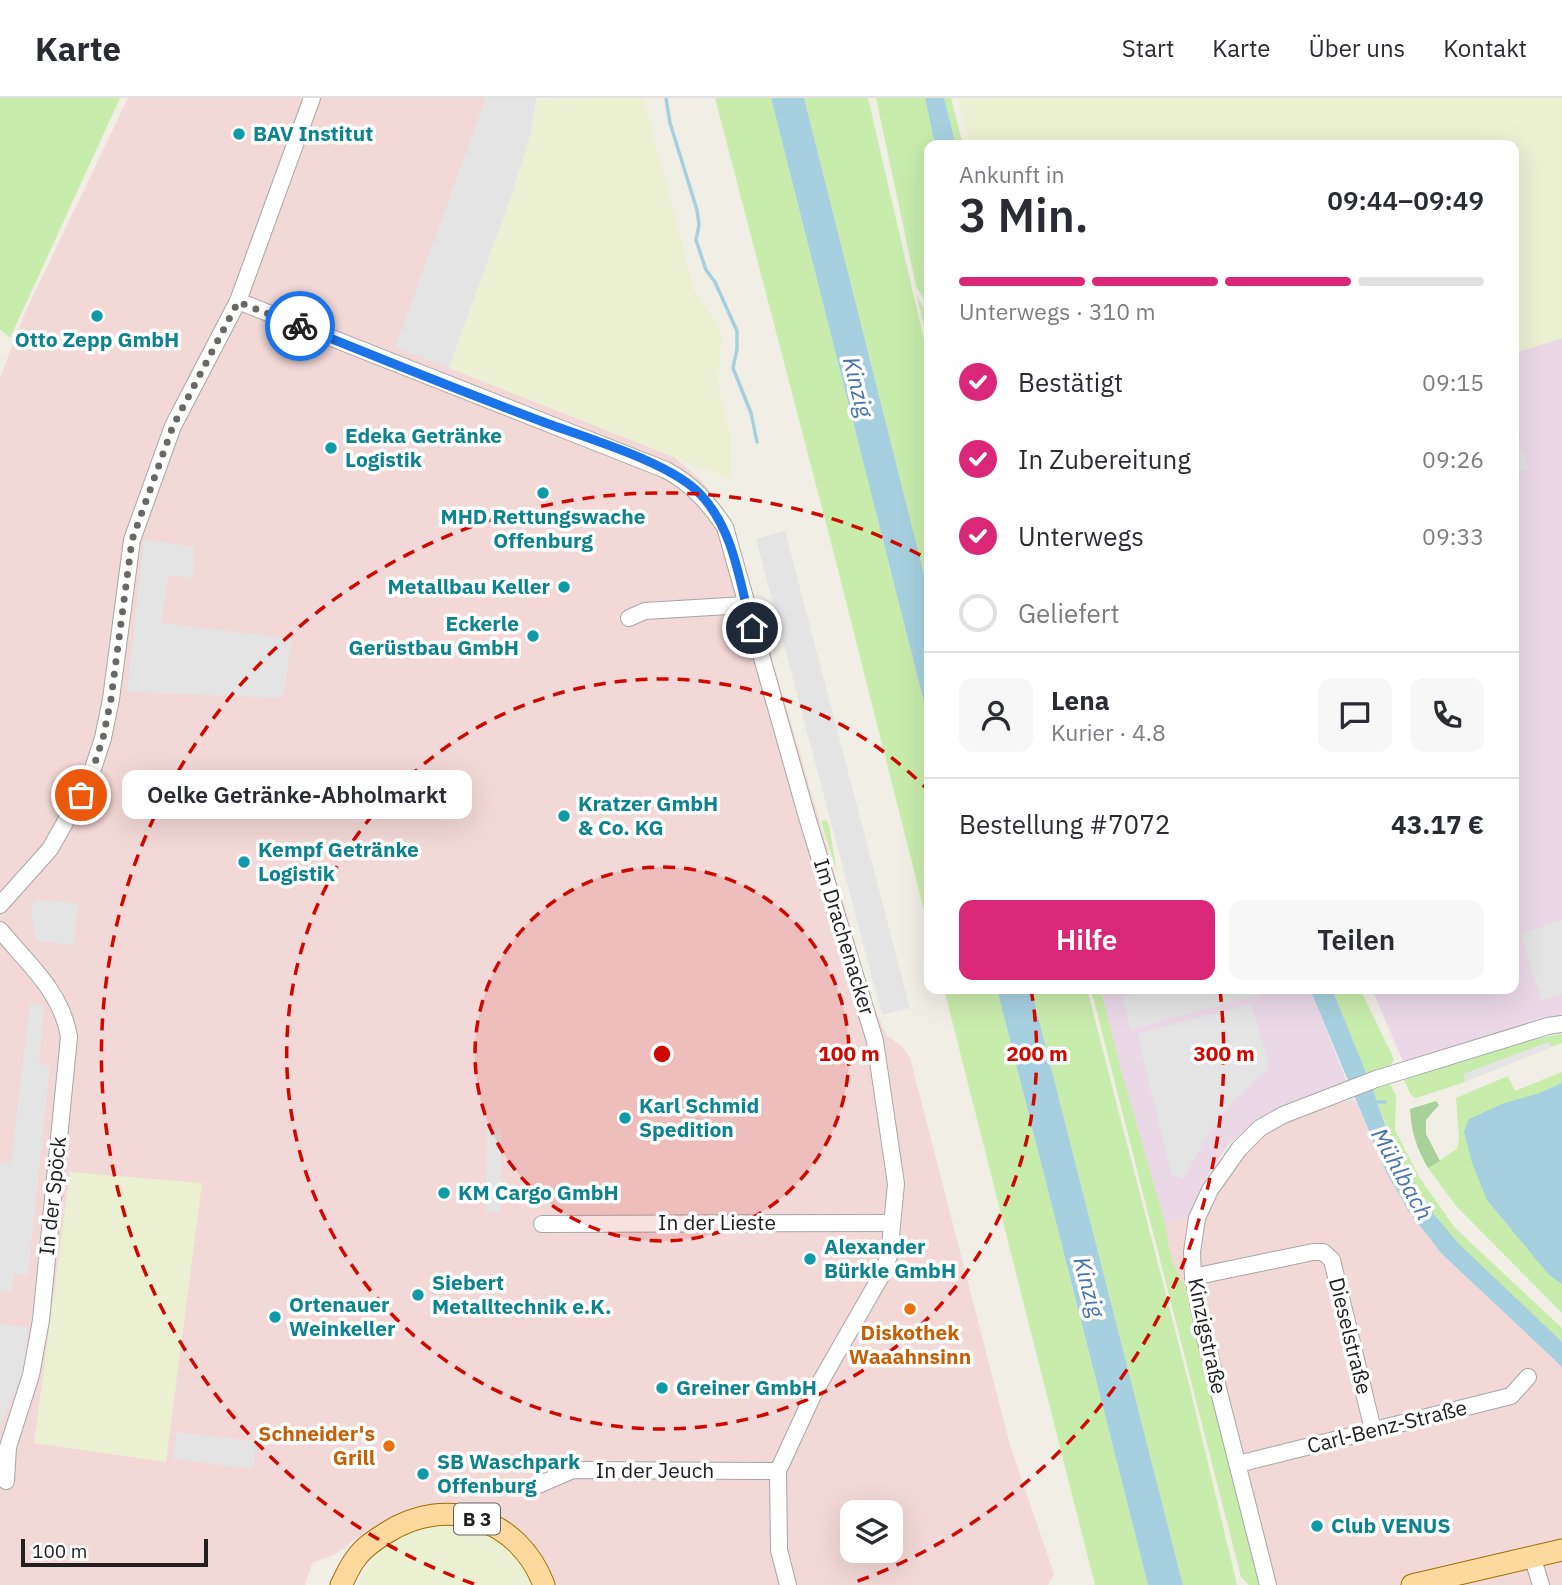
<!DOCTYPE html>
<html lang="de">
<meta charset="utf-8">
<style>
body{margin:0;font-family:"IBM Plex Sans",sans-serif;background:#f7f7f7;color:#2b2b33;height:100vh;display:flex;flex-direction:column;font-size:26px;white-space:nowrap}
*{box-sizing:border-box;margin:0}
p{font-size:23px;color:#7c7c81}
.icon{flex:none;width:38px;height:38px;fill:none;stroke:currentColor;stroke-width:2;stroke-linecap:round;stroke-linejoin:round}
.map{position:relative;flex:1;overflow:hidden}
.panel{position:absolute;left:924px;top:42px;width:595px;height:854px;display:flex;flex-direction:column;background:#fff;border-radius:14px;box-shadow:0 7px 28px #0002}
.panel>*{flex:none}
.fabs{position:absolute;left:840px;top:1402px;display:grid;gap:14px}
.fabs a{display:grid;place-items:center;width:63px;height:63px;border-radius:14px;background:#fff;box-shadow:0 7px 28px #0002;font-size:35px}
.scale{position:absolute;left:21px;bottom:18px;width:187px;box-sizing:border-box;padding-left:7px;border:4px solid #202020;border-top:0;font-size:19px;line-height:24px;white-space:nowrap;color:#202020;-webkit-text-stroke:5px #fff;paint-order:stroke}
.pin{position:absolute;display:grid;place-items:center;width:60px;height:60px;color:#fff;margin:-30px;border:4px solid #fff;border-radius:50%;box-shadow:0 2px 7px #0007}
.courier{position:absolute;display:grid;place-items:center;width:70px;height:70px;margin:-35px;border:5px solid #1a73e8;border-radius:50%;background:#fff;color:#222;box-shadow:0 2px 9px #0007}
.bubble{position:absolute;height:49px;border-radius:14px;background:#fff;box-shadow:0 7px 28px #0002;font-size:23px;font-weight:600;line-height:49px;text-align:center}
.overview em{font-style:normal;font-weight:600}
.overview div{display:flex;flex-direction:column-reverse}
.overview{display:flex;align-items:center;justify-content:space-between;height:119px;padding:0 35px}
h1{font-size:46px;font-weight:600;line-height:52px}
.bar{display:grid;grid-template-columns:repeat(4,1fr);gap:10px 7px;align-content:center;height:84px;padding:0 35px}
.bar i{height:9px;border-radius:5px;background:#e1e1e2}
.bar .selected{background:#db2777}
.bar p{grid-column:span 4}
.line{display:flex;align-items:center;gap:18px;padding:0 35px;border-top:2px solid #e1e1e2}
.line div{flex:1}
.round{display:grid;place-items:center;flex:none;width:74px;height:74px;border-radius:14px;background:#f7f7f7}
ol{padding:0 35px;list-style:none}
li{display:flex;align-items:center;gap:21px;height:77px}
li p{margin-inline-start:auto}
li .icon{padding:7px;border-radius:50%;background:#db2777;color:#fff;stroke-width:4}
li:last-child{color:#7c7c81}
li i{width:38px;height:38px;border:4px solid #e1e1e2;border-radius:50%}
.button{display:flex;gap:14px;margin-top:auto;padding:14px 35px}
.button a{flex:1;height:80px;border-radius:14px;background:#db2777;color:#fff;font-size:28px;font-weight:600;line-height:80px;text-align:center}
.button a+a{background:#f7f7f7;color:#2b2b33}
header{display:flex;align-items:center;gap:42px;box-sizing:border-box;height:98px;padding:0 35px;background:#fff;border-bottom:2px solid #e1e1e2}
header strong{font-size:33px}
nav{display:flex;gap:38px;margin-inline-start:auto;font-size:24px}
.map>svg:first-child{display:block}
.commercial{fill:#f2d8d6;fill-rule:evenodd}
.industrial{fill:#ead8e6}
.farmland{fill:#ecf0d2}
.grass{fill:#c8ecac}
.forest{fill:#a8d19a}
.parking{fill:#e4e4e4}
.water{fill:#a6d0df}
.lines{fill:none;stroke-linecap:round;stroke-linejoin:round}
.stream{stroke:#a6d0df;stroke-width:3.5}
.minor-casing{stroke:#a7a7a7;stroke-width:18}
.major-casing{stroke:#9c6f00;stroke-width:23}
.minor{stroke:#fff;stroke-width:16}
.major{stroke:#fed99e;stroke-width:21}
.done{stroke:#696865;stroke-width:7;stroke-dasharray:0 12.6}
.route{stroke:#1a73e8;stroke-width:9}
.ring{fill:none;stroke:#d00900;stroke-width:3.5;stroke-dasharray:12 9}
.culture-dot{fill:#0f9aa8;stroke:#fff;stroke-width:2.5}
.food-dot{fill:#e8710a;stroke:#fff;stroke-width:2.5}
.labels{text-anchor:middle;stroke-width:7;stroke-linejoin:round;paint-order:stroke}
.shield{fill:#fff;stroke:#636363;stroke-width:2}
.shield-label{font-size:19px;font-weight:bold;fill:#202020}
.culture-label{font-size:21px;font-weight:bold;fill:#0d838f;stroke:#fff;text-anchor:start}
.street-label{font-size:21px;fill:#202020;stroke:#fff}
.food-label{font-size:21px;font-weight:bold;fill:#c56008;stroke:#fff}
.water-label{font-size:23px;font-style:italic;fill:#4675ab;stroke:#fff}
.centre{fill:#d00900;stroke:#fff;stroke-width:3.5}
.ring-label{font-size:21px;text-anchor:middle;font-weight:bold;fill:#d00900;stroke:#fff;stroke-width:7;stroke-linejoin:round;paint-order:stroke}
</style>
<header>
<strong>Karte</strong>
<nav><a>Start</a><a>Karte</a><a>Über uns</a><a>Kontakt</a></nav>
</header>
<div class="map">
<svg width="1562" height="1487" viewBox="0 0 1562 1487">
<rect width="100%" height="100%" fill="#f1eee6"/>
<g class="commercial">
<path d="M128,0h358l-90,249 278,110 28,24 20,26 15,32 136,465 13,31 17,12 7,11 100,387 44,129 -6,11h-493l-4,-11 -13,-22 -23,-26 -24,-18 -23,-4h-28l-43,10 -43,26 -18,14 -24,9 -7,22h-305v-1207l24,-63zM852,1414h39v38h-39z"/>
<polygon points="1355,1001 1386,1074 1409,1114 1441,1155 1562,1269 1562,1487 1262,1487 1189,1196 1172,1163 1165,1125 1208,1115 1223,1087 1249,1048 1267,1031 1291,1019"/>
</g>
<g class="industrial">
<polygon points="1562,240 1562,920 1404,966 1372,891 1514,891 1514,255"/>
<polygon points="1101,891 1310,891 1347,984 1296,1002 1260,1021 1228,1047 1206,1080 1191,1119 1165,1125 1117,957"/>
</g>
<g class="farmland">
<polygon points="571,0 644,0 691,182 696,195 717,226 722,239 718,285 730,337 731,381 449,270 513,93 531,35 536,3"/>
<polygon points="958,0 1562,0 1562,240 1514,255 1514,47 970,47"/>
<polygon points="70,1074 202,1085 166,1364 34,1345"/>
<polygon points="429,1424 471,1424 518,1453 533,1487 358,1487 376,1455 396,1437"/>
</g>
<g class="grass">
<polygon points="0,0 120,0 10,240 0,231"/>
<polygon points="715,0 771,0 929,624 929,832 834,456"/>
<polygon points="804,0 868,0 929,264 929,496"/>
<polygon points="876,0 925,0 935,47 929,47 929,143 925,144 929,163 929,210 916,188"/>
<polygon points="944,0 951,0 963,47 956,47"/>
<polygon points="917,198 929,219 929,248"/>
<polygon points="826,722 829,727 837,774 822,727 822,723"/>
<polygon points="944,891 997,891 1148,1487 1095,1487"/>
<polygon points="1031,891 1087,891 1190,1290 1237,1487 1183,1487"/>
<polygon points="1091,891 1101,891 1117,957 1165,1125 1172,1163 1189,1196 1262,1487 1249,1487 1241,1479"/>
<polygon points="1332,891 1360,891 1394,961 1390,968 1365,975"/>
<polygon points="1562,936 1562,945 1551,949 1549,944 1464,976 1465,984 1416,1000 1411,997 1403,980 1517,944"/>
<polygon points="1562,974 1562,1215 1457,1109 1428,1070 1457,1051 1459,1040 1456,1000 1508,978 1515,993"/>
<path d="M1390,986l6,11 -1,35 24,47 36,51 107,100v14c-40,-39 -86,-74 -121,-117 -32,-40 -51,-87 -68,-135z"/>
</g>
<path class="forest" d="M1436,1003l3,4 -13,15v14l14,27 -12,7c-11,-19 -17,-36 -18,-59z"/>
<g class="parking">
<polygon points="486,0 536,0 531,35 513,93 449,270 395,249"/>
<polygon points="1514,329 1529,371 1514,376"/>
<polygon points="785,433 910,910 882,917 756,441"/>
<polygon points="144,441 194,449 193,480 169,477 161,525 292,541 283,600 127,594"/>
<polygon points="34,801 78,806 74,847 36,843 31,815"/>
<polygon points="1562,822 1562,896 1541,903 1521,836"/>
<polygon points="1152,891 1282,891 1131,931 1122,899"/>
<polygon points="30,906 44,908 39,966 50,968 28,1177 14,1176 12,1194 0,1193 0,1065 11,1065"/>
<polygon points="1251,906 1270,970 1230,1006 1204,1044 1184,1080 1172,1078 1137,936"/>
<polygon points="1549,944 1551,949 1465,984 1463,976"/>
<polygon points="487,1031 501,1031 501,1114 486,1114"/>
<polygon points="0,1226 28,1229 24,1271 0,1329"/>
<polygon points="176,1334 256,1343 253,1371 173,1361"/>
</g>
<g class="water">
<polygon points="771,0 804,0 929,496 929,624"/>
<polygon points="925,0 944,0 956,47 935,47"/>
<polygon points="997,891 1031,891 1183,1487 1148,1487"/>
<polygon points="1310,891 1332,891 1373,992 1389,1038 1427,1108 1459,1146 1562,1244 1562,1269 1441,1155 1409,1114 1386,1074"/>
<polygon points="1562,985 1562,1186 1549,1177 1487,1102 1472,1065 1464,1033 1469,1021 1504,1005 1537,996"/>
</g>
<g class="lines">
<g class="stream">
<polyline points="666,0 670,25 697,112 699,127 696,142 706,172 715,184 737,233 737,251 733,270 751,315 757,344"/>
<polyline points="1373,1004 1385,1004"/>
</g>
<g class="minor-casing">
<g id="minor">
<path d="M238,203l428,169c26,14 42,32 59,57l82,290 68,224 21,143 -7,72 -8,20 -67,117 -36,78 1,79 9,35"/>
<polyline points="629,520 645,513 745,507"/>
<polyline points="0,807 50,751 90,680 103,640 111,601 132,442 173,328 238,203 312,0"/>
<path d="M0,832c28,34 62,62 69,107l-28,283 -10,55 -23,72 -2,34"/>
<polyline points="542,1126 892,1125"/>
<polyline points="1193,1179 1313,1154 1323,1154 1332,1162 1373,1332"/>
<polyline points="1238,1366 1511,1298 1528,1279"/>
<polyline points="536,1388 573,1372 778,1373"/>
<polyline points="1533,1461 1541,1487"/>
<polyline points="1268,1487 1205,1239 1193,1179 1192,1154 1197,1120 1210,1092 1239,1051 1260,1030 1283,1017 1376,981 1548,928 1562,926"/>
</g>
</g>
<g class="major-casing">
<g id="major">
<path d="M341,1487c5,-9 9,-20 16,-28 7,-10 18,-17 29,-24 60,-39 133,-15 158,52"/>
<polyline points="1412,1487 1562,1452"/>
</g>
</g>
<use href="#minor" class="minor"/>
<use href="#major" class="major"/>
</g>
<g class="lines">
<polyline class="done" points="81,697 90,680 103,640 111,601 132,442 173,328 238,204 300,228"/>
<path class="route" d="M300,228c79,32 158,64 238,94 44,17 134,42 163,75 34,37 38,87 51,133"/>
</g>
<circle cx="662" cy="956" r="187" fill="#d00900" fill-opacity=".12"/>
<g class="ring">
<circle cx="662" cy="956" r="187"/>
<path d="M1031 891A375 375 0 1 1 927 691"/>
<path d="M474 1486A562 562 0 1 1 926 460M1220 892A562 562 0 0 1 850 1486"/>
</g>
<g class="culture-dot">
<circle cx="239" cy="36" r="7"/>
<circle cx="97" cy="218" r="7"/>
<circle cx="331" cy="350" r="7"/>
<circle cx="543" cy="395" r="7"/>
<circle cx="564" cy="489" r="7"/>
<circle cx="533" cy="538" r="7"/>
<circle cx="564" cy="718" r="7"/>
<circle cx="244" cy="764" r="7"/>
<circle cx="625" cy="1020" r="7"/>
<circle cx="444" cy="1095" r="7"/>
<circle cx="810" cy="1161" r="7"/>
<circle cx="418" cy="1197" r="7"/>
<circle cx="275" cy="1219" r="7"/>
<circle cx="662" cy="1290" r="7"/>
<circle cx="423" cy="1376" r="7"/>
<circle cx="1317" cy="1428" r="7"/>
</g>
<g class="food-dot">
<circle cx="910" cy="1211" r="7"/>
<circle cx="389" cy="1348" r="7"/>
</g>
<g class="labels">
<rect class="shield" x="454" y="1405.5" width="46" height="31" rx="5"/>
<g class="shield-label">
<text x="477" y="1428">B 3</text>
</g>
<g class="culture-label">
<text x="253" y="43">BAV Institut</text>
<text x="97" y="249" text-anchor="middle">Otto Zepp GmbH</text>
<text x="345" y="345">Edeka Getränke<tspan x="345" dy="24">Logistik</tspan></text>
<text x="543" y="426" text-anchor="middle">MHD Rettungswache<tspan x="543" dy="24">Offenburg</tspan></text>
<text x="550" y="496" text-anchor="end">Metallbau Keller</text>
<text x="519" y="533" text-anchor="end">Eckerle<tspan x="519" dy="24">Gerüstbau GmbH</tspan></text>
<text x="578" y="713">Kratzer GmbH<tspan x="578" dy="24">&amp; Co. KG</tspan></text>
<text x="258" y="759">Kempf Getränke<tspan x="258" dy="24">Logistik</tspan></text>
<text x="639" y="1015">Karl Schmid<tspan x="639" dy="24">Spedition</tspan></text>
<text x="458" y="1102">KM Cargo GmbH</text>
<text x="824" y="1156">Alexander<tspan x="824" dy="24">Bürkle GmbH</tspan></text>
<text x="432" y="1192">Siebert<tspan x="432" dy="24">Metalltechnik e.K.</tspan></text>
<text x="289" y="1214">Ortenauer<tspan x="289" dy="24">Weinkeller</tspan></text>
<text x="676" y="1297">Greiner GmbH</text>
<text x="437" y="1371">SB Waschpark<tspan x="437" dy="24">Offenburg</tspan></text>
<text x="1331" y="1435">Club VENUS</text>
</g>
<g class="street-label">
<text transform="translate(844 839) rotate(73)" y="7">Im Drachenacker</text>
<text transform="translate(53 1098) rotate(-84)" y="7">In der Spöck</text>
<text x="717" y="1132">In der Lieste</text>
<text transform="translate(1207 1238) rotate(78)" y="7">Kinzigstraße</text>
<text transform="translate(1350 1238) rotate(76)" y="7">Dieselstraße</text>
<text transform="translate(1387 1329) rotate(-14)" y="7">Carl-Benz-Straße</text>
<text x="655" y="1380">In der Jeuch</text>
</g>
<g class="food-label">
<text x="910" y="1242">Diskothek<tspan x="910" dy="24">Waaahnsinn</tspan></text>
<text x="375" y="1343" text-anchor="end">Schneider's<tspan x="375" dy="24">Grill</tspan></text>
</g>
<g class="water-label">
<text transform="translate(858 289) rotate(76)" y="8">Kinzig</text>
<text transform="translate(1402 1076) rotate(61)" y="8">Mühlbach</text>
<text transform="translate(1089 1189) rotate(75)" y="8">Kinzig</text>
</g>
</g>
<circle cx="662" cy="956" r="10" class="centre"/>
<g class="ring-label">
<text x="849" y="963">100 m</text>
<text x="1037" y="963">200 m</text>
<text x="1224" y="963">300 m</text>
</g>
</svg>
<div class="fabs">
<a><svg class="icon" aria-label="layers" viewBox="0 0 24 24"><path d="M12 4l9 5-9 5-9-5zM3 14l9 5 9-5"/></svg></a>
</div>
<div class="scale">100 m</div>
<div class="pin" style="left:81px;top:697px;background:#ea580c"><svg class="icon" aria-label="bag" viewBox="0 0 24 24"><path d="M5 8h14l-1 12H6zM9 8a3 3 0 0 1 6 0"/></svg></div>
<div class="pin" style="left:752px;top:530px;background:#1f2937"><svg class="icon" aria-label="home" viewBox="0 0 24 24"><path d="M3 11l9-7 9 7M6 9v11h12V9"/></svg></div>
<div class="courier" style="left:300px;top:228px"><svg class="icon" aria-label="bike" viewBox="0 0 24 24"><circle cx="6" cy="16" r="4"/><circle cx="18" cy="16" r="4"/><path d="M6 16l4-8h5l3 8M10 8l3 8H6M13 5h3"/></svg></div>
<div class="bubble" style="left:122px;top:672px;width:350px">Oelke Getränke-Abholmarkt</div>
<section class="panel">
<div class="overview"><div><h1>3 Min.</h1><p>Ankunft in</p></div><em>09:44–09:49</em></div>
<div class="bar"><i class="selected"></i><i class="selected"></i><i class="selected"></i><i></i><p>Unterwegs · 310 m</p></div>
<ol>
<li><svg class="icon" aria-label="check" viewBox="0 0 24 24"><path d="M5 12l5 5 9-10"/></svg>Bestätigt<p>09:15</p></li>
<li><svg class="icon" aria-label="check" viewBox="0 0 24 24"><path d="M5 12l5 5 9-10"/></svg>In Zubereitung<p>09:26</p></li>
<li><svg class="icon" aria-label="check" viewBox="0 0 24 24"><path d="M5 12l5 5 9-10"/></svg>Unterwegs<p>09:33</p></li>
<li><i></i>Geliefert</li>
</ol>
<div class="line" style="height:126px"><a class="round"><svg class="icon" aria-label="person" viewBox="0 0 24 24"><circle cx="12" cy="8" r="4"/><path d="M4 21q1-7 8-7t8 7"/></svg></a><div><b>Lena</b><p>Kurier · 4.8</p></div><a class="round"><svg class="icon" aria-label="chat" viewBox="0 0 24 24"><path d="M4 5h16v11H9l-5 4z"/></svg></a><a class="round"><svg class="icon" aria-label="phone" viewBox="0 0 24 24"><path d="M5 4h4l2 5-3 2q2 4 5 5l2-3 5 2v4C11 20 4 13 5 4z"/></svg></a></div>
<div class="line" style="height:91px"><div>Bestellung #7072</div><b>43.17 €</b></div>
<div class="button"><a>Hilfe</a><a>Teilen</a></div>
</section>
</div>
